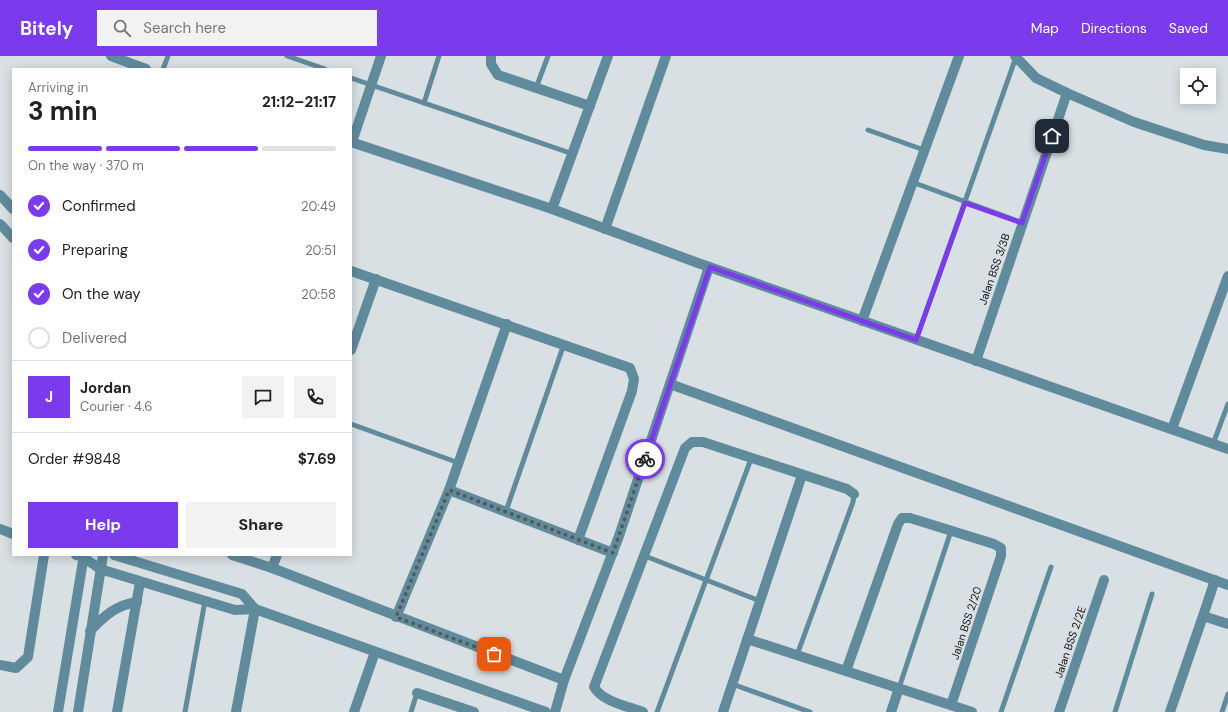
<!DOCTYPE html>
<meta charset="utf-8">
<style>
body{margin:0;font-family:"DM Sans",sans-serif;background:#f2f2f2;color:#222;height:100vh;display:flex;flex-direction:column;font-size:15px;white-space:nowrap}
*{box-sizing:border-box;margin:0}
p{font-size:13px;color:#767676}
.icon{flex:none;width:22px;height:22px;fill:none;stroke:currentColor;stroke-width:2;stroke-linecap:round;stroke-linejoin:round}
.map{position:relative;flex:1;overflow:hidden}
.drawer{position:absolute;left:12px;top:12px;width:340px;height:488px;display:flex;flex-direction:column;background:#fff;border-radius:0px;box-shadow:0 2px 10px #0003}
.drawer>*{flex:none}
.tools{position:absolute;left:1180px;top:12px;display:grid;gap:8px}
.tools a{display:grid;place-items:center;width:36px;height:36px;border-radius:0px;background:#fff;box-shadow:0 2px 10px #0003;font-size:20px}
.pin{position:absolute;display:grid;place-items:center;width:34px;height:34px;color:#fff;margin:-17px;border-radius:8px;box-shadow:0 2px 6px #0006}
.courier{position:absolute;display:grid;place-items:center;width:40px;height:40px;margin:-20px;border:3px solid #7c3aed;border-radius:50%;background:#fff;color:#222;box-shadow:0 1px 5px #0007}
.headline em{font-style:normal;font-weight:700}
.headline div{display:flex;flex-direction:column-reverse}
.headline{display:flex;align-items:center;justify-content:space-between;height:68px;padding:0 16px}
h1{font-size:26px;font-weight:700;line-height:30px}
.bar{display:grid;grid-template-columns:repeat(4,1fr);gap:6px 4px;align-content:center;height:48px;padding:0 16px}
.bar i{height:5px;border-radius:3px;background:#e0e0e0}
.bar .active{background:#7c3aed}
.bar p{grid-column:span 4}
.line{display:flex;align-items:center;gap:10px;padding:0 16px;border-top:1px solid #e0e0e0}
.line div{flex:1}
.round{display:grid;place-items:center;flex:none;width:42px;height:42px;border-radius:0px;background:#f2f2f2}
ol{padding:0 16px;list-style:none}
li{display:flex;align-items:center;gap:12px;height:44px}
li p{margin-inline-start:auto}
li .icon{padding:4px;border-radius:50%;background:#7c3aed;color:#fff;stroke-width:4}
li:last-child{color:#767676}
li i{width:22px;height:22px;border:2px solid #e0e0e0;border-radius:50%}
.primary-button{display:flex;gap:8px;margin-top:auto;padding:8px 16px}
.primary-button a{flex:1;height:46px;border-radius:0px;background:#7c3aed;color:#fff;font-size:16px;font-weight:700;line-height:46px;text-align:center}
.primary-button a+a{background:#f2f2f2;color:#222}
header{display:flex;align-items:center;gap:24px;box-sizing:border-box;height:56px;padding:0 20px;background:#7c3aed;color:#fff}
header strong{font-size:19px}
nav{display:flex;gap:22px;margin-inline-start:auto;font-size:14px}
.search{width:280px;height:36px;background:#f2f2f2;display:flex;align-items:center;gap:10px;box-sizing:border-box;padding:0 14px;border-radius:0px;color:#767676;font-size:15px}
.map>svg:first-child{display:block}
.lines{fill:none;stroke-linecap:round;stroke-linejoin:round}
.service{stroke:#608b9d;stroke-width:5}
.minor{stroke:#608b9d;stroke-width:10}
.tertiary{stroke:#608b9d;stroke-width:10}
.done{stroke:#55595a;stroke-width:4;stroke-dasharray:0 7.2}
.route{stroke:#7c3aed;stroke-width:5}
.labels{text-anchor:middle;stroke-width:3;stroke-linejoin:round;paint-order:stroke}
.street-label{font-size:11px;fill:#0e1011;stroke:#d9e0e3}
</style>
<header>
<strong>Bitely</strong>
<div class="search"><svg class="icon" aria-label="search" viewBox="0 0 24 24"><circle cx="10" cy="10" r="6"/><path d="M15 15l6 6"/></svg>Search here</div>
<nav><a>Map</a><a>Directions</a><a>Saved</a></nav>
</header>
<div class="map">
<svg width="1228" height="656" viewBox="0 0 1228 656">
<rect width="100%" height="100%" fill="#d9e0e3"/>
<g class="lines">
<g class="service">
<polyline points="287,0 325,13"/>
<polyline points="163,13 168,0"/>
<polyline points="351,22 573,98"/>
<polyline points="536,32 548,0"/>
<polyline points="424,47 439,0"/>
<polyline points="868,74 924,94"/>
<polyline points="912,126 1023,167"/>
<polyline points="916,284 1016,1"/>
<polyline points="351,368 459,407"/>
<polyline points="1213,388 1228,348"/>
<polyline points="506,455 564,288"/>
<polyline points="645,500 760,545"/>
<polyline points="797,599 853,446 854,438"/>
<polyline points="732,628 810,656"/>
<polyline points="899,632 951,475"/>
<polyline points="185,656 205,545"/>
<polyline points="411,656 417,637"/>
<polyline points="657,656 751,403"/>
<polyline points="1001,656 1051,511"/>
<polyline points="1115,656 1152,538"/>
<polyline points="1222,656 1228,638"/>
</g>
<g class="minor">
<polyline points="111,0 146,13"/>
<polyline points="491,0 491,8 498,19 590,50"/>
<polyline points="1015,0 1036,22 1067,37 1134,66 1204,89 1228,93"/>
<polyline points="351,86 552,153 698,207 1228,393"/>
<polyline points="352,86 381,0"/>
<polyline points="552,153 608,0"/>
<polyline points="605,173 666,0"/>
<polyline points="351,215 630,312 634,323 632,335 578,484"/>
<polyline points="862,265 959,0"/>
<polyline points="351,294 376,223"/>
<polyline points="976,305 1067,37"/>
<polyline points="670,328 1228,529"/>
<polyline points="1172,373 1228,220"/>
<polyline points="449,434 613,497"/>
<polyline points="0,473 13,478"/>
<polyline points="76,499 83,501 100,513 235,554 255,553 546,656"/>
<polyline points="114,499 242,538 255,553"/>
<polyline points="232,499 272,512 564,624"/>
<polyline points="272,512 277,499"/>
<polyline points="1203,560 1215,524"/>
<polyline points="396,561 449,434 507,268"/>
<path d="M90,575c14,-15 26,-26 47,-29"/>
<polyline points="747,583 972,656"/>
<polyline points="0,609 16,612 28,601 44,499"/>
<polyline points="846,615 898,468 902,462 910,462 994,488 1001,492 1001,500 951,649"/>
<polyline points="417,637 474,656"/>
<polyline points="117,656 140,526"/>
<polyline points="236,656 255,553"/>
<polyline points="354,656 375,596"/>
<polyline points="555,656 564,624 619,480 709,211"/>
<path d="M643,656c-16,-6 -40,-10 -49,-25l91,-239 7,-6h11l144,47 7,5"/>
<polyline points="723,656 802,419"/>
<polyline points="891,656 899,632"/>
<polyline points="1059,656 1104,524"/>
<polyline points="1170,656 1203,560 1228,568"/>
</g>
<g class="tertiary">
<polyline points="0,139 13,153"/>
<polyline points="0,168 13,182"/>
<polyline points="58,656 84,499"/>
<polyline points="78,656 103,499"/>
</g>
</g>
<g class="lines">
<polyline class="done" points="494,598 396,561 449,434 613,497 645,403"/>
<polyline class="route" points="645,403 710,211 916,284 965,147 1022,167 1052,80"/>
</g>
<g class="labels">
<g class="street-label">
<text transform="translate(994 213) rotate(-71)" y="4">Jalan BSS 3/3B</text>
<text transform="translate(966 567) rotate(-72)" y="4">Jalan BSS 2/20</text>
<text transform="translate(1070 586) rotate(-71)" y="4">Jalan BSS 2/2E</text>
</g>
</g>
</svg>
<div class="tools">
<a><svg class="icon" aria-label="locate" viewBox="0 0 24 24"><circle cx="12" cy="12" r="6"/><path d="M12 2v4M12 18v4M2 12h4M18 12h4"/></svg></a>
</div>
<div class="pin" style="left:494px;top:598px;background:#ea580c"><svg class="icon" aria-label="bag" viewBox="0 0 24 24"><path d="M5 8h14l-1 12H6zM9 8a3 3 0 0 1 6 0"/></svg></div>
<div class="pin" style="left:1052px;top:80px;background:#1f2937"><svg class="icon" aria-label="home" viewBox="0 0 24 24"><path d="M3 11l9-7 9 7M6 9v11h12V9"/></svg></div>
<div class="courier" style="left:645px;top:403px"><svg class="icon" aria-label="bike" viewBox="0 0 24 24"><circle cx="6" cy="16" r="4"/><circle cx="18" cy="16" r="4"/><path d="M6 16l4-8h5l3 8M10 8l3 8H6M13 5h3"/></svg></div>
<section class="drawer">
<div class="headline"><div><h1>3 min</h1><p>Arriving in</p></div><em>21:12–21:17</em></div>
<div class="bar"><i class="active"></i><i class="active"></i><i class="active"></i><i></i><p>On the way · 370 m</p></div>
<ol>
<li><svg class="icon" aria-label="check" viewBox="0 0 24 24"><path d="M5 12l5 5 9-10"/></svg>Confirmed<p>20:49</p></li>
<li><svg class="icon" aria-label="check" viewBox="0 0 24 24"><path d="M5 12l5 5 9-10"/></svg>Preparing<p>20:51</p></li>
<li><svg class="icon" aria-label="check" viewBox="0 0 24 24"><path d="M5 12l5 5 9-10"/></svg>On the way<p>20:58</p></li>
<li><i></i>Delivered</li>
</ol>
<div class="line" style="height:72px"><b class="round" style="background:#7c3aed;color:#fff">J</b><div><b>Jordan</b><p>Courier · 4.6</p></div><a class="round"><svg class="icon" aria-label="chat" viewBox="0 0 24 24"><path d="M4 5h16v11H9l-5 4z"/></svg></a><a class="round"><svg class="icon" aria-label="phone" viewBox="0 0 24 24"><path d="M5 4h4l2 5-3 2q2 4 5 5l2-3 5 2v4C11 20 4 13 5 4z"/></svg></a></div>
<div class="line" style="height:52px"><div>Order #9848</div><b>$7.69</b></div>
<div class="primary-button"><a>Help</a><a>Share</a></div>
</section>
</div>
